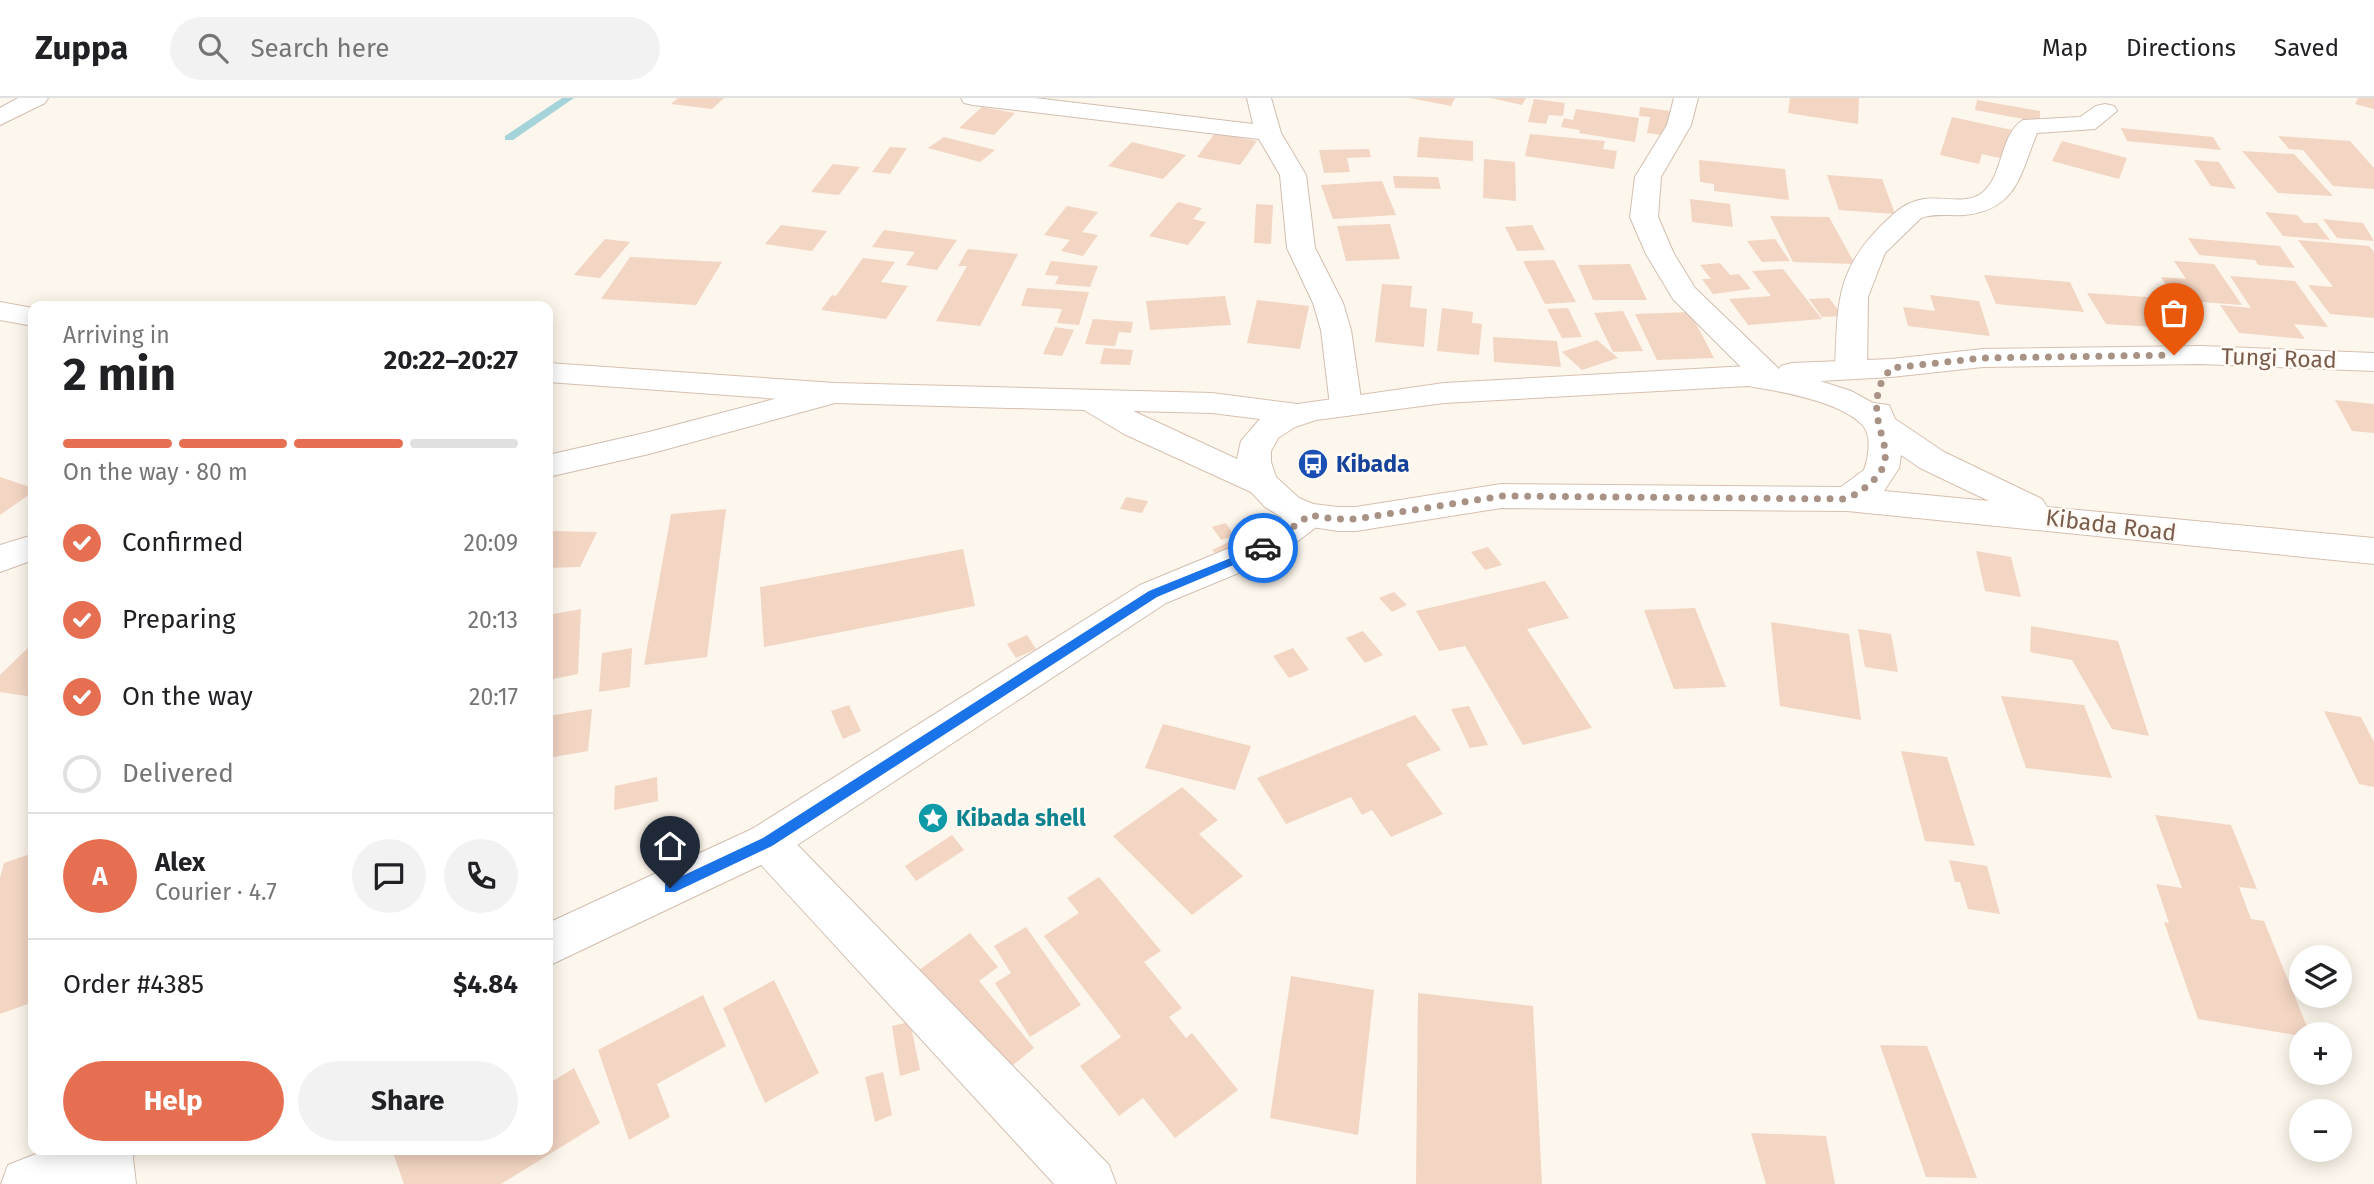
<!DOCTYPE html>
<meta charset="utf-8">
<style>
body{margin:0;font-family:"Fira Sans",sans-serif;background:#f2f2f2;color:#202124;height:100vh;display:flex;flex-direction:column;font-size:26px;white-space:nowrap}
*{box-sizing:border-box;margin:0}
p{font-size:23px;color:#757577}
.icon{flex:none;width:38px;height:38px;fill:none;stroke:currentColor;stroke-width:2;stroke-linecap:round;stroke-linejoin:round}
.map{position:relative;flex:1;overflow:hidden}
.side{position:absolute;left:28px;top:203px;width:525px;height:854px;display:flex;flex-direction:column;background:#fff;border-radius:14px;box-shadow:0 4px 18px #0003}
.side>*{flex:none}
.controls{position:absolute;left:2289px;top:847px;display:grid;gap:14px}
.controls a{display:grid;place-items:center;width:63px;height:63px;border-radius:50%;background:#fff;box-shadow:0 4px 18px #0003;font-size:35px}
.pin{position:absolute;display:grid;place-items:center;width:60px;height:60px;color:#fff;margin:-72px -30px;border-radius:50% 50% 50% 0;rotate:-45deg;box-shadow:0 0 7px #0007}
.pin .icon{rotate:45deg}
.courier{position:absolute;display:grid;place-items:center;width:70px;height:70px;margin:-35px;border:5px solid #1a73e8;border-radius:50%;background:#fff;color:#222;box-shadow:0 2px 9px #0007}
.overview em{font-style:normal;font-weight:700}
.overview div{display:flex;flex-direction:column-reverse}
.overview{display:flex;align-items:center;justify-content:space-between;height:119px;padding:0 35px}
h1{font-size:46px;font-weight:700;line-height:52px}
.bar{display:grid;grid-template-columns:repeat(4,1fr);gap:10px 7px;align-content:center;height:84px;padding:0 35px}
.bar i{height:9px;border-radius:5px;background:#e0e0e0}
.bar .on{background:#e76f51}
.bar p{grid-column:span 4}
.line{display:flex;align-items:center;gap:18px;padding:0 35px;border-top:2px solid #e0e0e0}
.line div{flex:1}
.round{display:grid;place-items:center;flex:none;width:74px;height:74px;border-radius:37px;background:#f2f2f2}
ol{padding:0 35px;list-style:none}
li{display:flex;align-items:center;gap:21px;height:77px}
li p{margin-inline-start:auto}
li .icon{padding:7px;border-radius:50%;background:#e76f51;color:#fff;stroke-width:4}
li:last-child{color:#757577}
li i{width:38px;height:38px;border:4px solid #e0e0e0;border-radius:50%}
.action{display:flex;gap:14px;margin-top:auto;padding:14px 35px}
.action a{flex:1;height:80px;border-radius:42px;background:#e76f51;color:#fff;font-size:28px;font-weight:700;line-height:80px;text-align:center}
.action a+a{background:#f2f2f2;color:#202124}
header{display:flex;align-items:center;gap:42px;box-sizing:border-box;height:98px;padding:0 35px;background:#fff;border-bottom:2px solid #e0e0e0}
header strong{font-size:33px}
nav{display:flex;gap:38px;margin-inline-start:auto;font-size:24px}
.search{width:490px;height:63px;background:#f2f2f2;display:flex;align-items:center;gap:18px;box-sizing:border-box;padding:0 24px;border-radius:38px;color:#757577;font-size:26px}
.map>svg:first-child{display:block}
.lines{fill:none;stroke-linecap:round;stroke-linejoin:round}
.stream{fill:#a5d3da;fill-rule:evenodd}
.building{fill:#f3d5c3}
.minor-casing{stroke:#d1beb0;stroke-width:2}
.tertiary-casing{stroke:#d1beb0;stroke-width:2}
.secondary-casing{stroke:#d6c0b0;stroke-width:2}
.minor{fill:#fff;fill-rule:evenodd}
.tertiary{fill:#fff;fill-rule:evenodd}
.secondary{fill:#fff;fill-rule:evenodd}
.route{fill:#1a73e8}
.done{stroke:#a89285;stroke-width:7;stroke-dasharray:0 12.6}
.labels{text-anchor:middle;stroke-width:5;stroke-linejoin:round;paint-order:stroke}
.street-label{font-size:23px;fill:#7a5c4d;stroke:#fffaf3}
.transit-label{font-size:23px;font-weight:bold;fill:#164399;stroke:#fffaf3;text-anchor:start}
.culture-label{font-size:23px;font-weight:bold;fill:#0d838f;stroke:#fffaf3;text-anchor:start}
</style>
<header>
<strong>Zuppa</strong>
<div class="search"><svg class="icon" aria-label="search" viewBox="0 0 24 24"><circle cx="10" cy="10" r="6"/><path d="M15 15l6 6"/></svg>Search here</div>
<nav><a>Map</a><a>Directions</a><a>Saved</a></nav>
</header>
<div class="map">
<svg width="2374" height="1086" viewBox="0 0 2374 1086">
<rect width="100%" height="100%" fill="#fdf6ec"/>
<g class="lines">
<polygon class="stream" points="562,0 574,0 513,42 505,42 505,38"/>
</g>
<g class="building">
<polygon points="678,0 724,0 712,11 671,6"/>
<polygon points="1410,0 1455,0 1451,8"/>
<polygon points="1491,0 1526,0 1522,7"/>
<polygon points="1790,0 1859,0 1858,26 1788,15"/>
<polygon points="2358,0 2374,0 2374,11 2355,6"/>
<polygon points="1534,1 1565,5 1563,18 1549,17 1546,26 1528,24"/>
<polygon points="1977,2 2040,13 2040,24 1975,12"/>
<polygon points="982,9 1015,15 994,37 959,30"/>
<polygon points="1640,9 1671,13 1669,38 1647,35 1650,19 1639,18"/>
<polygon points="1576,11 1639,20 1635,44 1579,35 1580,32 1561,29 1564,20 1573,22"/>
<polygon points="1952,19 2012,32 2004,61 1982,56 1979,66 1940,57"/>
<polygon points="2121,30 2213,39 2221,52 2127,43"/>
<polygon points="1215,35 1257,43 1240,67 1197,59"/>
<polygon points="1530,36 1605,43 1603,51 1617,53 1614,71 1525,58"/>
<polygon points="2278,38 2350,43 2374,70 2374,91 2333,88 2303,52 2289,51"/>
<polygon points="944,39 995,52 980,64 928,50"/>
<polygon points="1419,39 1473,43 1473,63 1417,59"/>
<polygon points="2062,43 2127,60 2119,81 2052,63"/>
<polygon points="1132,44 1186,57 1163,81 1108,68"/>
<polygon points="890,49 907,50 890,76 872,74"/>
<polygon points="1369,51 1371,59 1347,60 1350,74 1324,75 1319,52"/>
<polygon points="2242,53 2294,56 2333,98 2278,95"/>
<polygon points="1484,61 1515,64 1516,103 1483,100"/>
<polygon points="1699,62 1785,71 1789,102 1714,93 1714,86 1700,84"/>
<polygon points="2194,62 2219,64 2236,91 2211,88"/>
<polygon points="833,66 860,69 839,97 811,94"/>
<polygon points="1827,77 1882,81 1895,116 1839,112"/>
<polygon points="1393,78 1438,79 1441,91 1395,90"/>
<polygon points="1382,83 1396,117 1333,121 1321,87"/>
<polygon points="1690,101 1730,106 1733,129 1692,124"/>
<polygon points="1178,104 1202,110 1193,121 1206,124 1188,147 1149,138"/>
<polygon points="1256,106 1273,107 1271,146 1254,145"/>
<polygon points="1067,108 1098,114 1082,134 1098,137 1083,158 1061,153 1070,142 1044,137"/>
<polygon points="2265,114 2297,117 2304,125 2317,125 2330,142 2283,138"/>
<polygon points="1770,118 1829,119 1855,166 1793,164"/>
<polygon points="2323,121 2363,125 2374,143 2337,140"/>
<polygon points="1390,126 1400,161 1346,163 1337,128"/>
<polygon points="781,127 827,133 812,153 765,146"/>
<polygon points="1532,127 1545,152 1517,153 1505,129"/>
<polygon points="884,132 957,142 937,172 906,167 915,154 872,149"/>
<polygon points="2188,140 2280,148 2295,170 2258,167 2255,162 2199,157"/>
<polygon points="605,141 630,144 600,180 574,177"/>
<polygon points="1775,141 1790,163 1762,164 1747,143"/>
<polygon points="2298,142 2369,148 2374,154 2374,220 2330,216 2308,187 2333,189"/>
<polygon points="968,151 1018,156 980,228 936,223 967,168 958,168"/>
<polygon points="630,159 722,164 696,207 601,201"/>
<polygon points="863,160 895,164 881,184 908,188 886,221 821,212 832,197 836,198"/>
<polygon points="1554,162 1576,204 1545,206 1523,163"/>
<polygon points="1051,163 1098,168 1090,189 1055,186 1059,178 1045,177"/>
<polygon points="2174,163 2214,166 2242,207 2175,202 2161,179 2186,181"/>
<polygon points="1720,165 1730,177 1739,176 1751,191 1713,196 1702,181 1711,181 1700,167"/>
<polygon points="1630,166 1647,202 1593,202 1578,167"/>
<polygon points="1783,171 1822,221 1748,227 1729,201 1771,198 1752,173"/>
<polygon points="1984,177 2070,184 2084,214 1996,206"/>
<polygon points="2230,178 2295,183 2328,229 2294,226 2305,241 2239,235 2220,207 2251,210"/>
<polygon points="1382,186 1412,188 1410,209 1427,211 1424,249 1375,244"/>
<polygon points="1027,190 1089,194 1079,227 1057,225 1062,211 1021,208"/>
<polygon points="2087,195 2162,200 2185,236 2156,233 2153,229 2106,226"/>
<polygon points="1930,197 1979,203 1990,238 1908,228 1903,209 1935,213"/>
<polygon points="1225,198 1231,227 1150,232 1146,203"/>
<polygon points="1829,200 1843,218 1822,219 1809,201"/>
<polygon points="1257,202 1309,208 1300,251 1247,245"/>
<polygon points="1442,210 1473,214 1472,225 1482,226 1479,257 1437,253"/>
<polygon points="1568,210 1582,239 1562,240 1547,211"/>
<polygon points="1623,213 1643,253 1613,254 1594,215"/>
<polygon points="1690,214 1714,260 1657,262 1635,216"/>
<polygon points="1093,221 1133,224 1131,235 1119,234 1115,248 1085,246"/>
<polygon points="1055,229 1074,232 1062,258 1043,256"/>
<polygon points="1493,239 1557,243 1561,269 1494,264"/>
<polygon points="1597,242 1618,260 1582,272 1562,254"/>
<polygon points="1104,250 1133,252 1130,267 1100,266"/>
<polygon points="2335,302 2374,306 2374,335 2352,333"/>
<polygon points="0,379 33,390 33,394 0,417"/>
<polygon points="1126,399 1148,403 1142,415 1120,411"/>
<polygon points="726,411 707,559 644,567 671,416"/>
<polygon points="1226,425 1234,438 1221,442 1212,429"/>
<polygon points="548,433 597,434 580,469 548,470"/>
<polygon points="1252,433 1265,445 1225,465 1212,452"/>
<polygon points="1488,449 1502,467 1485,472 1471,454"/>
<polygon points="963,451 975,508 764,549 760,489"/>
<polygon points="1976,453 2011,459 2021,499 1985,493"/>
<polygon points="1545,483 1569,520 1527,531 1592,630 1523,647 1465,548 1439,553 1416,513"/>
<polygon points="1394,494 1407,507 1392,514 1379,500"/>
<polygon points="1695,510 1726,589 1674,591 1644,512"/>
<polygon points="581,511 578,576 548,582 548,517"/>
<polygon points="1771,524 1849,536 1861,622 1780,608"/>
<polygon points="2031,528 2118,543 2149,638 2112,631 2072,562 2030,554"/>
<polygon points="1858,531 1891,536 1898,574 1865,569"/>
<polygon points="1363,533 1383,557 1365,565 1346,540"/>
<polygon points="1027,537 1036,551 1016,560 1007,546"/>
<polygon points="33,545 33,599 0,594 0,577"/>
<polygon points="632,550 630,589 599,594 602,555"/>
<polygon points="1293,550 1309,572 1289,580 1273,558"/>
<polygon points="2001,598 2084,607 2112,680 2026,670"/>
<polygon points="849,607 861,633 843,641 831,613"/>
<polygon points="1469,608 1488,647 1470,650 1451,611"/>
<polygon points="592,611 588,653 548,660 548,618"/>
<polygon points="2324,613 2361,619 2374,644 2374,689 2359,686"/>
<polygon points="1415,617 1441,652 1406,666 1443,716 1391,739 1372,712 1362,717 1351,699 1286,726 1257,680"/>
<polygon points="1163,626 1251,648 1235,692 1145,670"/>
<polygon points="1901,653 1947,659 1975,748 1925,743"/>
<polygon points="657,679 658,703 614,712 615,688"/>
<polygon points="1182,689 1218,722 1199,736 1243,778 1192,817 1113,738"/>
<polygon points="2155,717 2231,727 2257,791 2239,789 2251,821 2264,823 2310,936 2301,938 2198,921 2164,824 2169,825 2156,786 2182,790"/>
<polygon points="952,737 964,752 916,783 905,768"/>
<polygon points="33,755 33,904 0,916 0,780 4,765"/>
<polygon points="1949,762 1987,768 2000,816 1968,811 1960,784 1955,784"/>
<polygon points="1099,779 1161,853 1144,864 1182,910 1169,919 1186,940 1192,935 1238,992 1175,1040 1143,1000 1119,1018 1080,968 1121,939 1044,838 1079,815 1067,800"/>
<polygon points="1026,829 1081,907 1030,939 995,885 1011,875 994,848"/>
<polygon points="970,835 998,869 979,883 1034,950 1002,976 919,872"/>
<polygon points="1291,878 1374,892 1358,1037 1270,1020"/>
<polygon points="774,882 819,975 765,1005 723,910"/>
<polygon points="1418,895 1533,908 1542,1086 1416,1086"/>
<polygon points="703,897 726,948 657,986 670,1019 629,1042 598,952"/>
<polygon points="910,924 920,972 900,978 892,928"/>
<polygon points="1880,947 1927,948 1977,1080 1926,1079"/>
<polygon points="574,970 600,1025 501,1086 404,1086 392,1052 548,1052 548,986"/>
<polygon points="883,974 892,1017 875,1024 865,979"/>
<polygon points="1751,1035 1826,1038 1835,1086 1766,1086"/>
</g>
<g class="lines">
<g class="minor-casing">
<g id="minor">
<polygon points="18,0 48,0 45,5 0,27 0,10"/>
<polygon points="961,0 1035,0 1253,26 1247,0 1271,0 1281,35 1306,77 1315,150 1343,205 1351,232 1362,308 1357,315 1346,318 1335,315 1330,308 1321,232 1313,205 1287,150 1280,77 1259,41 973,7 964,5"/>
<polygon points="1674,0 1698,0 1691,27 1661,79 1658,119 1674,156 1695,190 1777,269 1782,276 1777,283 1766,286 1755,283 1673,201 1646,156 1630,119 1635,79 1667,27"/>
<path d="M2105,6l9,2 3,5 -22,18 -58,4c-17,42 -20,77 -73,82 -15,1 -29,-2 -43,3l-36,35 -17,44 -1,73 -5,7 -11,2 -11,-2 -5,-7c3,-64 -1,-99 49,-147 12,-12 22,-21 40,-24 18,-3 42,6 58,-6 22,-17 17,-58 41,-73l57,-3 16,-11z"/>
<polygon points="835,285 846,288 851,295 846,302 649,356 548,379 548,357 649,334"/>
<polygon points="33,437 33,462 0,474 0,447"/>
<polygon points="767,725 782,731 1109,1067 1116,1086 1054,1086 752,757 745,744 752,731"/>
<polygon points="82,1052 132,1052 136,1086 84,1086"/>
</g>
</g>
<g class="tertiary-casing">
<g id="tertiary">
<polygon points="1310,405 1322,409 1328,417 1322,425 1275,460 1166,505 782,757 548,868 548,825 752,731 1140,487 1249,442 1298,409"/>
<polygon points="46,1052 136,1052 128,1070 91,1086 1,1086 8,1067"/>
</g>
</g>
<g class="secondary-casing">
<g id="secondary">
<polygon points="0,204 33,210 33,228 0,222"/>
<path d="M2201,248l173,7v18l-173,-7 -218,3 -92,10 -71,4 31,10 22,12 16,2 6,14 49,33 98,47 5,8 327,31v26l-527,-53 -346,-3 -145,23h-18l-26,-4 -29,-9 -18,-11 -14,-15 -127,-58 -40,-24 -249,-7 -287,-21v-19l287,20 377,10 86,11 146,-21 304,-17 29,5 4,-5 11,-3 99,-4 92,-10zM1748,288c31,5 96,16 116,41 8,11 4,32 0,43l-23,17 -340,-3 -145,23h-18l-25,-3 -14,-6 -23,-21 -5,-15v-11l7,-13 17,-11 21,-7 128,-17zM1133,313l79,2 48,6 -19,22 -4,18zM1901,357l19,13 69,33 -105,-10 15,-23z"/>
</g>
</g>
<use href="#minor" class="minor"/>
<use href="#tertiary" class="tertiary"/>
<use href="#secondary" class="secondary"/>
</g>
<polygon class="route" points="1263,447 1268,450 1267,453 1157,499 772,748 675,794 665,794 665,786 763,740 1149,493"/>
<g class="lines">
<path class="done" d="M1263,450l47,-33 23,4h23l146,-23 345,3c73,-40 16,-62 33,-113 2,-6 7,-12 11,-18l92,-10 191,-3"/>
</g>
<defs>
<g id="bus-disc" transform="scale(1.575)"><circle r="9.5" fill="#1a4fb4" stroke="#fffaf3"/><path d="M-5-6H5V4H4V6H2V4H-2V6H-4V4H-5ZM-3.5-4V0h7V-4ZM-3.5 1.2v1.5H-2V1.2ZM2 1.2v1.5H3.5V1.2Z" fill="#fff"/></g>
<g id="sight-disc" transform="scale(1.575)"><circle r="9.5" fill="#0f9aa8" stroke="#fffaf3"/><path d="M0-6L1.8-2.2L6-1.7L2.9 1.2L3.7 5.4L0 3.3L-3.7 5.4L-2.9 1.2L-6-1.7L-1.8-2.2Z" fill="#fff"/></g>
</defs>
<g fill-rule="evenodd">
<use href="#bus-disc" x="1313" y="366"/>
<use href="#sight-disc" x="933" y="720"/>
</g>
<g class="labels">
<g class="street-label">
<text transform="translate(2279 260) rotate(2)" y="8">Tungi Road</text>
<text transform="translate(2111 427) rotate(7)" y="8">Kibada Road</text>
</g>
<g class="transit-label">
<text x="1336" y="374">Kibada</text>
</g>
<g class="culture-label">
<text x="956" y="728">Kibada shell</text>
</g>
</g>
</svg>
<div class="controls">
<a><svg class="icon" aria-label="layers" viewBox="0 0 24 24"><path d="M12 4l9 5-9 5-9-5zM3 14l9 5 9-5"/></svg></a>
<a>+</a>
<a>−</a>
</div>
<div class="pin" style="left:2174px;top:257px;background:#ea580c"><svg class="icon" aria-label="bag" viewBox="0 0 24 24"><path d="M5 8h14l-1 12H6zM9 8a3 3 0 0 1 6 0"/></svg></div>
<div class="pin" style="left:670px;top:790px;background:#1f2937"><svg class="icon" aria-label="home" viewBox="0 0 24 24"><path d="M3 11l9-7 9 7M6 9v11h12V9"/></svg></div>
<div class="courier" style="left:1263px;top:450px"><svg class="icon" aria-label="car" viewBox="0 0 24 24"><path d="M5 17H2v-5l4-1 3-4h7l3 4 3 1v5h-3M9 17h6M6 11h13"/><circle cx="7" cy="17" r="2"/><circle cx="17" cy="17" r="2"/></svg></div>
<section class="side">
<div class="overview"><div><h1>2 min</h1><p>Arriving in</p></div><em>20:22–20:27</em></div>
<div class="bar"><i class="on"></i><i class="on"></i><i class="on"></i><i></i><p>On the way · 80 m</p></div>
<ol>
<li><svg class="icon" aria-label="check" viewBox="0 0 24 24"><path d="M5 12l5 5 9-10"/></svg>Confirmed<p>20:09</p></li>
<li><svg class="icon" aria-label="check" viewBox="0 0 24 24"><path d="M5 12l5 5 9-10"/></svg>Preparing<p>20:13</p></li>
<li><svg class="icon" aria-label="check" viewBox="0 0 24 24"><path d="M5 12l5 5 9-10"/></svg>On the way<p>20:17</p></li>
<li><i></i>Delivered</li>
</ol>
<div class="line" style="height:126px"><b class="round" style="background:#e76f51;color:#fff">A</b><div><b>Alex</b><p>Courier · 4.7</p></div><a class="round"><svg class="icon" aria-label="chat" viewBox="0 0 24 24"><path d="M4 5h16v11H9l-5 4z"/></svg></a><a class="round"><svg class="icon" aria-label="phone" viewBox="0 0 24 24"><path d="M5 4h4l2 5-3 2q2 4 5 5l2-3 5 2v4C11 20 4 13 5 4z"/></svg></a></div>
<div class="line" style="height:91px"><div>Order #4385</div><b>$4.84</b></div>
<div class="action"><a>Help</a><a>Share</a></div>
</section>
</div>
